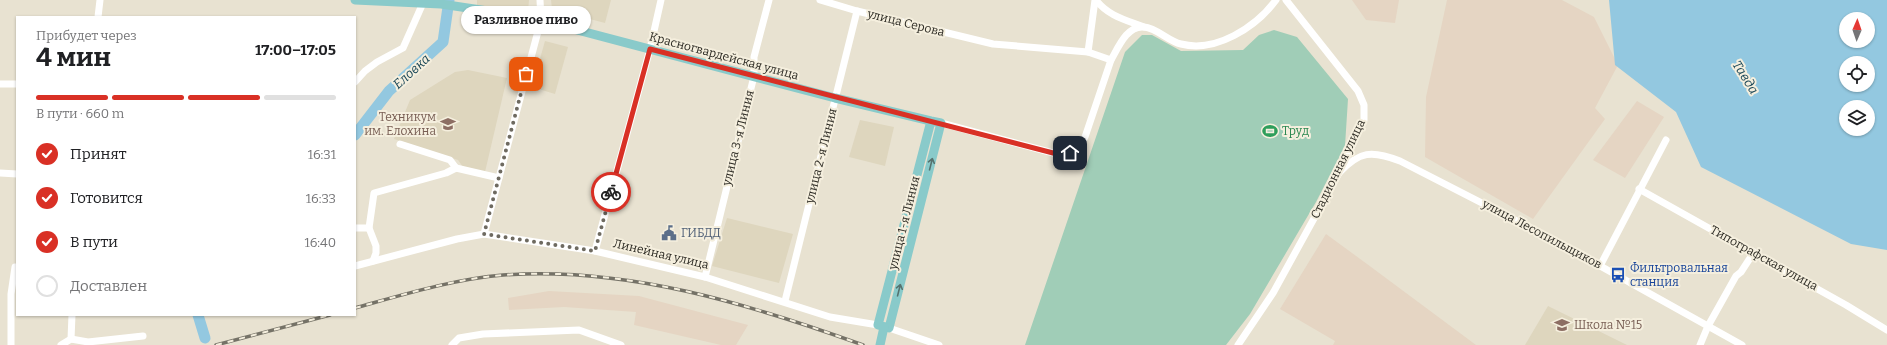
<!DOCTYPE html>
<html lang="ru">
<meta charset="utf-8">
<style>
body{margin:0;font-family:Bitter,serif;background:#f6f6f6;color:#202124;height:100vh;display:flex;flex-direction:column;font-size:15px;white-space:nowrap}
*{box-sizing:border-box;margin:0}
p{font-size:13px;color:#757577}
.icon{flex:none;width:22px;height:22px;fill:none;stroke:currentColor;stroke-width:2;stroke-linecap:round;stroke-linejoin:round}
.map{position:relative;flex:1;overflow:hidden}
.sheet{position:absolute;left:16px;top:16px;width:340px;height:300px;display:flex;flex-direction:column;background:#fff;border-radius:0px;box-shadow:0 1px 3px #0004}
.sheet>*{flex:none}
.needle{width:26px;rotate:2deg}
.buttons{position:absolute;left:1839px;top:12px;display:grid;gap:8px}
.buttons a{display:grid;place-items:center;width:36px;height:36px;border-radius:50%;background:#fff;box-shadow:0 1px 3px #0004;font-size:20px}
.pin{position:absolute;display:grid;place-items:center;width:34px;height:34px;color:#fff;margin:-17px;border-radius:8px;box-shadow:0 2px 6px #0006}
.courier{position:absolute;display:grid;place-items:center;width:40px;height:40px;margin:-20px;border:3px solid #d93025;border-radius:50%;background:#fff;color:#222;box-shadow:0 1px 5px #0007}
.bubble{position:absolute;height:28px;border-radius:14px;background:#fff;box-shadow:0 1px 3px #0004;font-size:13px;font-weight:700;line-height:28px;text-align:center}
.summary em{font-style:normal;font-weight:700}
.summary div{display:flex;flex-direction:column-reverse}
.summary{display:flex;align-items:center;justify-content:space-between;height:68px;padding:0 20px}
h1{font-size:26px;font-weight:700;line-height:30px}
.bar{display:grid;grid-template-columns:repeat(4,1fr);gap:6px 4px;align-content:center;height:48px;padding:0 20px}
.bar i{height:5px;border-radius:3px;background:#e0e0e0}
.bar .active{background:#d93025}
.bar p{grid-column:span 4}
ol{padding:0 20px;list-style:none}
li{display:flex;align-items:center;gap:12px;height:44px}
li p{margin-inline-start:auto}
li .icon{padding:4px;border-radius:50%;background:#d93025;color:#fff;stroke-width:4}
li:last-child{color:#757577}
li i{width:22px;height:22px;border:2px solid #e0e0e0;border-radius:50%}
.map>svg:first-child{display:block}
.built{fill:#ded6be}
.industrial{fill:#e5d5c3}
.green{fill:#a0cdb7}
.water{fill:#93c8e0;fill-rule:evenodd}
.lines{fill:none;stroke-linecap:round;stroke-linejoin:round}
.river{stroke:#93c8e0;stroke-width:11}
.minor{stroke:#fff;stroke-width:7}
.major{stroke:#89caca;stroke-width:9}
.rail-casing{stroke:#757267;stroke-width:3.5}
.rail{stroke:#f5efde;stroke-width:2;stroke-dasharray:6;stroke-linecap:butt}
.oneway{stroke:#56726e}
.done{stroke:#6e6a60;stroke-width:4;stroke-dasharray:0 7.2}
.route{stroke:#d93025;stroke-width:5}
.labels{text-anchor:middle;stroke-width:4;stroke-linejoin:round;paint-order:stroke}
.street-label{font-size:12px;fill:#2c2a23;stroke:#f5efde}
.education-label{font-size:12px;fill:#785e54;stroke:#f5efde;text-anchor:end}
.leisure-label{font-size:12px;fill:#27864d;stroke:#f5efde;text-anchor:start}
.service-label{font-size:12px;fill:#4e5e75;stroke:#f5efde;text-anchor:start}
.transit-label{font-size:12px;fill:#164399;stroke:#f5efde;text-anchor:start}
.water-label{font-size:13px;font-style:italic;fill:#164455;stroke:#f5efde}
</style>
<div class="map">
<svg width="1887" height="345" viewBox="0 0 1887 345">
<rect width="100%" height="100%" fill="#e8e2d1"/>
<g class="built">
<polygon points="477,0 529,0 528,11 477,8"/>
<polygon points="551,0 611,0 605,23 552,9"/>
<polygon points="545,41 568,47 555,94 532,87"/>
<polygon points="468,70 507,78 485,172 463,167 458,160 394,139 410,100 455,72"/>
<polygon points="860,120 894,127 885,166 849,157"/>
<polygon points="727,218 793,234 779,283 712,266"/>
<polygon points="1548,306 1627,345 1525,345"/>
</g>
<g class="industrial">
<polygon points="1352,0 1399,0 1395,23 1366,20"/>
<polygon points="1447,0 1562,0 1594,17 1618,65 1595,108 1605,119 1533,219 1425,157 1426,97"/>
<polygon points="1637,101 1664,117 1625,178 1593,160"/>
<polygon points="1326,234 1367,264 1476,345 1333,345 1335,341 1280,309"/>
<polygon points="549,291 639,296 748,325 736,345 721,345 634,325 636,312 564,307 509,310 508,298"/>
</g>
<polygon class="green" points="1274,30 1297,37 1348,99 1345,146 1316,202 1250,314 1226,345 1025,345 1125,52 1142,35 1152,35 1181,51 1243,50 1259,35"/>
<path class="water" d="M1609,0h278v250l-36,-6 -150,-77 -25,-55 -61,-47zM1846,19h22v22h-22zM1846,63h22v22h-22zM1846,107h22v22h-22z"/>
<g class="lines">
<g class="river">
<polyline points="355,135 389,91 443,42 449,0"/>
<polyline points="198,315 205,338"/>
</g>
<g class="minor">
<path d="M820,0l37,11 136,33 95,8 23,8c7,-12 16,-35 33,-33 13,1 24,14 37,17 35,9 75,-17 95,-44"/>
<path d="M1096,0c12,16 30,20 48,27"/>
<polyline points="98,17 100,0"/>
<polyline points="1088,52 1095,0"/>
<polyline points="355,82 365,71 377,62 403,48 423,3 423,0"/>
<polyline points="0,84 17,84"/>
<path d="M941,123l116,31c14,-1 21,-4 28,-17l26,-77"/>
<polyline points="400,144 450,160 456,168 499,178"/>
<polyline points="0,173 17,174"/>
<path d="M1339,173c20,-22 33,-23 61,-12l150,77 192,107"/>
<polyline points="1639,189 1846,305 1887,330"/>
<polyline points="355,228 369,228"/>
<polyline points="484,234 541,20 540,0"/>
<polyline points="595,251 650,49 661,0"/>
<polyline points="373,261 376,253 376,246 369,228 374,193 446,173 456,168"/>
<polyline points="355,266 457,239 484,234 595,251 705,277 830,317 878,325"/>
<polyline points="1600,266 1666,140"/>
<polyline points="705,277 754,76 754,57 769,0"/>
<polyline points="785,301 857,11"/>
<polyline points="889,328 939,345"/>
<polyline points="71,339 72,315"/>
<polyline points="11,345 11,294 15,267"/>
<polyline points="61,345 71,339 88,342 143,336"/>
<polyline points="452,345 459,338 483,334 579,330 621,345"/>
<polyline points="1238,345 1273,293 1339,173 1364,120 1364,105 1358,91 1286,0"/>
<polyline points="1700,345 1708,326 1736,276 1741,272 1754,252"/>
</g>
<g class="major">
<polyline points="355,0 441,4 528,17 835,98 931,121 941,123 889,328 878,325 931,121"/>
<polyline points="880,345 884,327"/>
</g>
<g class="rail-casing">
<g id="rail">
<path d="M355,308c47,-13 99,-29 148,-33 123,-9 246,29 360,70"/>
<polyline points="216,345 330,315"/>
</g>
</g>
<use href="#rail" class="rail"/>
</g>
<defs><path id="oneway-shaft" d="M-6 0H5M1.5-3L5.5 0L1.5 3" fill="none" stroke-width="1.6" stroke-linecap="round" stroke-linejoin="round"/></defs>
<g class="oneway">
<use href="#oneway-shaft" transform="translate(931 164) rotate(-76)"/>
<use href="#oneway-shaft" transform="translate(899 290) rotate(-76)"/>
</g>
<g class="lines">
<polyline class="done" points="526,74 484,234 595,251 611,192"/>
<polyline class="route" points="611,192 650,49 1057,154 1070,153"/>
</g>
<defs>
<g id="university-bare" transform="scale(1.2)"><path d="M0-5L7-2L0 1L-7-2ZM-4 1L0 2.5L4 1V4Q0 6-4 4Z" fill="#8d6e63" stroke="#f5efde" stroke-width="2.5" paint-order="stroke"/></g>
<g id="stadium-bare" transform="scale(1.2)"><path d="M0-5a6.5 5 0 1 0 0 10a6.5 5 0 1 0 0-10ZM-3.5-1.8h7v3.6h-7Z" fill="#2e9e5b" stroke="#f5efde" stroke-width="2.5" paint-order="stroke"/></g>
<g id="civic-bare" transform="scale(1.2)"><path d="M-.6-6.5H3V-4.5H.6V-3L4-1V1h2V6H-6V1h2V-1L-.6-3ZM-1.2 2.5V6h2.4V2.5Z" fill="#5c6f8a" stroke="#f5efde" stroke-width="2.5" paint-order="stroke"/></g>
<g id="bus-bare" transform="scale(1.2)"><path d="M-5-6H5V4H4V6H2V4H-2V6H-4V4H-5ZM-3.5-4V0h7V-4ZM-3.5 1.2v1.5H-2V1.2ZM2 1.2v1.5H3.5V1.2Z" fill="#1a4fb4" stroke="#f5efde" stroke-width="2.5" paint-order="stroke"/></g>
<g id="school-bare" transform="scale(1.2)"><path d="M0-5L7-2L0 1L-7-2ZM-4 1L0 2.5L4 1V4Q0 6-4 4Z" fill="#8d6e63" stroke="#f5efde" stroke-width="2.5" paint-order="stroke"/></g>
</defs>
<g fill-rule="evenodd">
<use href="#university-bare" x="448" y="124"/>
<use href="#stadium-bare" x="1270" y="131"/>
<use href="#civic-bare" x="669" y="233"/>
<use href="#bus-bare" x="1618" y="275"/>
<use href="#school-bare" x="1562" y="325"/>
</g>
<g class="labels">
<g class="street-label">
<text transform="translate(906 23) rotate(14)" y="4">улица Серова</text>
<text transform="translate(724 56) rotate(15)" y="4">Красногвардейская улица</text>
<text transform="translate(738 138) rotate(-76)" y="4">улица 3-я Линия</text>
<text transform="translate(821 156) rotate(-76)" y="4">улица 2-я Линия</text>
<text transform="translate(1338 169) rotate(-64)" y="4">Стадионная улица</text>
<text transform="translate(904 223) rotate(-76)" y="4">улица 1-я Линия</text>
<text transform="translate(1542 234) rotate(28)" y="4">улица Лесопильщиков</text>
<text transform="translate(661 254) rotate(13)" y="4">Линейная улица</text>
<text transform="translate(1764 258) rotate(29)" y="4">Типографская улица</text>
</g>
<g class="education-label">
<text x="436" y="121">Техникум<tspan x="436" dy="14">им. Елохина</tspan></text>
<text x="1574" y="329" text-anchor="start">Школа №15</text>
</g>
<g class="leisure-label">
<text x="1282" y="135">Труд</text>
</g>
<g class="service-label">
<text x="681" y="237">ГИБДД</text>
</g>
<g class="transit-label">
<text x="1630" y="272">Фильтровальная<tspan x="1630" dy="14">станция</tspan></text>
</g>
<g class="water-label">
<text transform="translate(411 71) rotate(-42)" y="5">Еловка</text>
<text transform="translate(1746 77) rotate(58)" y="5">Тавда</text>
</g>
</g>
</svg>
<div class="buttons">
<a><svg class="needle" viewBox="-14 -14 28 28"><path d="M0-13l5 13h-10z" fill="#e53935"/><path d="M0 13l5-13h-10z" fill="#757577"/></svg></a>
<a><svg class="icon" aria-label="locate" viewBox="0 0 24 24"><circle cx="12" cy="12" r="6"/><path d="M12 2v4M12 18v4M2 12h4M18 12h4"/></svg></a>
<a><svg class="icon" aria-label="layers" viewBox="0 0 24 24"><path d="M12 4l9 5-9 5-9-5zM3 14l9 5 9-5"/></svg></a>
</div>
<div class="pin" style="left:526px;top:74px;background:#ea580c"><svg class="icon" aria-label="bag" viewBox="0 0 24 24"><path d="M5 8h14l-1 12H6zM9 8a3 3 0 0 1 6 0"/></svg></div>
<div class="pin" style="left:1070px;top:153px;background:#1f2937"><svg class="icon" aria-label="home" viewBox="0 0 24 24"><path d="M3 11l9-7 9 7M6 9v11h12V9"/></svg></div>
<div class="courier" style="left:611px;top:192px"><svg class="icon" aria-label="bike" viewBox="0 0 24 24"><circle cx="6" cy="16" r="4"/><circle cx="18" cy="16" r="4"/><path d="M6 16l4-8h5l3 8M10 8l3 8H6M13 5h3"/></svg></div>
<div class="bubble" style="left:461px;top:6px;width:130px">Разливное пиво</div>
<section class="sheet">
<div class="summary"><div><h1>4 мин</h1><p>Прибудет через</p></div><em>17:00–17:05</em></div>
<div class="bar"><i class="active"></i><i class="active"></i><i class="active"></i><i></i><p>В пути · 660 m</p></div>
<ol>
<li><svg class="icon" aria-label="check" viewBox="0 0 24 24"><path d="M5 12l5 5 9-10"/></svg>Принят<p>16:31</p></li>
<li><svg class="icon" aria-label="check" viewBox="0 0 24 24"><path d="M5 12l5 5 9-10"/></svg>Готовится<p>16:33</p></li>
<li><svg class="icon" aria-label="check" viewBox="0 0 24 24"><path d="M5 12l5 5 9-10"/></svg>В пути<p>16:40</p></li>
<li><i></i>Доставлен</li>
</ol>
</section>
</div>
